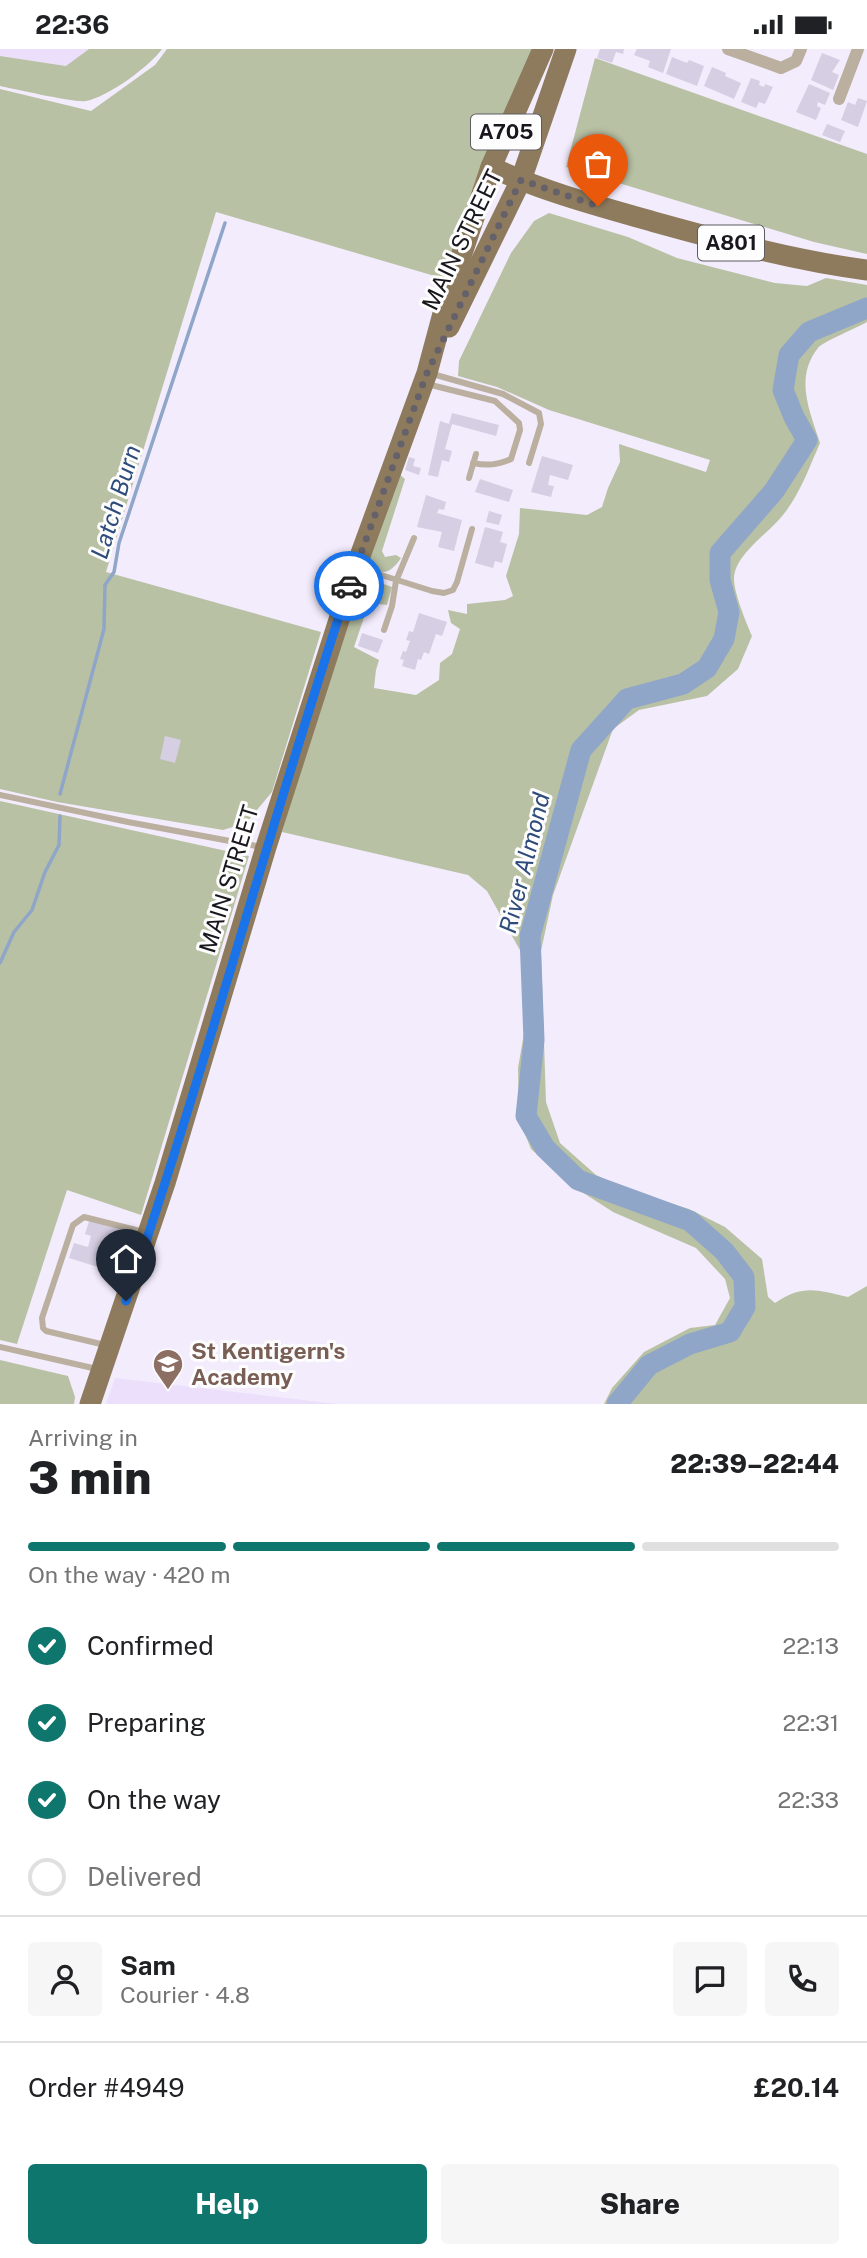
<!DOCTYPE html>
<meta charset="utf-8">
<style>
body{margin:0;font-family:"Public Sans",sans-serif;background:#f6f6f6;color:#202124;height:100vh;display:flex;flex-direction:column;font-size:26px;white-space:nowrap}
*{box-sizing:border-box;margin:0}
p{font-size:23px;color:#757577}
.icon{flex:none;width:38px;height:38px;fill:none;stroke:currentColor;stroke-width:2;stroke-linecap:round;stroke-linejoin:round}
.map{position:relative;height:1355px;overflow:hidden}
.sheet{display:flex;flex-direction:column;background:#fff;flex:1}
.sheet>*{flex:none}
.pin{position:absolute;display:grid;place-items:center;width:60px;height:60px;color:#fff;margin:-72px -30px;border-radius:50% 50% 50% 0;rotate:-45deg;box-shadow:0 0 7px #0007}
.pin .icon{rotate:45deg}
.courier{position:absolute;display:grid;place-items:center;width:70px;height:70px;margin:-35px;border:5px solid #1a73e8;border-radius:50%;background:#fff;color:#222;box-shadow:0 2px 9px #0007}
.overview em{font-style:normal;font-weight:800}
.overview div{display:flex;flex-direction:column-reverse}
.overview{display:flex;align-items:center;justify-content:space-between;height:119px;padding:0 28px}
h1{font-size:46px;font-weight:800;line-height:52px}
.bar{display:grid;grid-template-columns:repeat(4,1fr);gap:10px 7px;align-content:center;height:84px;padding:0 28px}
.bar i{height:9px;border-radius:5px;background:#e0e0e0}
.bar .active{background:#0f766e}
.bar p{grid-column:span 4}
.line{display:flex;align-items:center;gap:18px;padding:0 28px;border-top:2px solid #e0e0e0}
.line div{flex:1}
.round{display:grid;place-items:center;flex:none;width:74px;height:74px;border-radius:7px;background:#f6f6f6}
ol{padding:0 28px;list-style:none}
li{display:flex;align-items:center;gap:21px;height:77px}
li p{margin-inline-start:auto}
li .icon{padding:7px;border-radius:50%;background:#0f766e;color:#fff;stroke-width:4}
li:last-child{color:#757577}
li i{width:38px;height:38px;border:4px solid #e0e0e0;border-radius:50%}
.primary-button{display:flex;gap:14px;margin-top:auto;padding:14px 28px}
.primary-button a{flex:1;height:80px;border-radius:7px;background:#0f766e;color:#fff;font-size:28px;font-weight:800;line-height:80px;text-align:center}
.primary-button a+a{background:#f6f6f6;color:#202124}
.status{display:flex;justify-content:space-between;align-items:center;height:49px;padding:0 35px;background:#fff;direction:ltr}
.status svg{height:19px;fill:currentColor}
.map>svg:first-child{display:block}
.built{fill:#ebdffb}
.green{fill:#b9c1a4}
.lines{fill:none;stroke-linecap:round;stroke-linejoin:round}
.stream{stroke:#8fa6c8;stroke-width:3.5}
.river{stroke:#8fa6c8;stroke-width:21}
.building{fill:#d6cee2}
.service{stroke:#bbb0a0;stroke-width:6}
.minor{stroke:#bbb0a0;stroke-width:12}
.primary{stroke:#8e7b5d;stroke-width:21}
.done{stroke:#65616b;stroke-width:7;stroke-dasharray:0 12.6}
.route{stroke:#1a73e8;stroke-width:9}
.labels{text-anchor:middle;stroke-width:6;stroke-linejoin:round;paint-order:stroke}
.shield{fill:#fdfdfd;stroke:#5d5b60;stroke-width:2}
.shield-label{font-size:21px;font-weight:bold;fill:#19161d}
.street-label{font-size:23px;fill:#19161d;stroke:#fdfdfd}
.education-label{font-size:23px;font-weight:bold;fill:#785e54;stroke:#fdfdfd;text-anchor:start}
.water-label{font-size:24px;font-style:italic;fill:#2e4c7b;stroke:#fdfdfd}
</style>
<div class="status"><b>22:36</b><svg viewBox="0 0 49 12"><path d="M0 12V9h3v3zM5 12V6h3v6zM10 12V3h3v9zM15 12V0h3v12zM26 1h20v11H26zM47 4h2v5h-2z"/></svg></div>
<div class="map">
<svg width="867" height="1355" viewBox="0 0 867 1355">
<rect width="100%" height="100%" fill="#f3ecfd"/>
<g class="built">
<polygon points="0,0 89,0 67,17 0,7"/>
<polygon points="115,1329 337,1355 106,1355"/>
</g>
<g class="green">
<path d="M89,0h73c-12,17 -54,48 -76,52 -11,2 -71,-12 -86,-15v-30l66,10z"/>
<polygon points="167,0 537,0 445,230 216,163 106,523 321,583 272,743 246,774 223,781 57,753 0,740 0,40 91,62 155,16"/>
<polygon points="595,9 867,105 867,205 814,193 566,118"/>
<path d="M549,164l79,24 49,21 98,25 32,3 19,-8 41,7v37c-10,6 -43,19 -49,26 -24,30 -8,64 2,95 -11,25 -20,51 -37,72 -14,18 -49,40 -49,64 0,14 12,43 18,57l-14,33 -31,27 -68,14 -26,19 -60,166 -12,56 5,151 14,41 36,32 29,14 64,20 36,18 37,32 6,38 7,6c28,-19 42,-13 73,-6l19,-11v118h-263l8,-16 32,-36 46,-24 25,-3 15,-27 -5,-19 -29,-31 -83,-36 -45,-29 -37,-34 -12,-30 -1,-51 10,-58 -7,-58 -34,-61 -19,-16 -186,-43 48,-171 27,-79 15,-2 20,7 -5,18 -18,-2 -15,44 25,13 -3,10 -2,18 42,7 23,-15 1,-17 12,-9 8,-25 -9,-6 -3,-13 19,4v-10l38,-4 8,-4 -7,-20 13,-42 1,-26 67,7 15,-8 6,-19 12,-26 -1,-18 87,28 4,-12 -161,-50 -52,-23 -39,-11 1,-15 52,-108 23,-32z"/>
<path d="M399,425l6,5 -23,72 3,6 11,-2 5,3c-11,16 -20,20 -33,3z"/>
<polygon points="0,752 249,807 141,1166 67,1141 17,1295 0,1291"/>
<polygon points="0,1311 68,1327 75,1348 74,1355 0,1355"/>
</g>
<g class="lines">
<g class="stream">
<polyline points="60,745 104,580 105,536 114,523 119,494 225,174"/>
<polyline points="0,914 14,883 32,861 45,823 59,796 60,767"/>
</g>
<polyline class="river" points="617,1355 649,1316 690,1295 730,1283 745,1258 744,1228 724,1202 690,1172 578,1131 545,1099 526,1067 534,991 530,887 581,701 627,650 683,635 707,619 724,590 729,563 720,531 720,504 774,442 807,391 794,368 783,341 789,306 809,283 867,259"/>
</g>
<g class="building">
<polygon points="600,0 624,0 623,5 616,3 612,14 597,9"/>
<polygon points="637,0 671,0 663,24 648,18 650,12 634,6"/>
<polygon points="822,4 840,11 832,23 839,26 833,41 811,31"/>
<polygon points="672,8 687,14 689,11 704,17 697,37 666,25"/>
<polygon points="712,18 726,24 725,27 741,34 734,50 704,37"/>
<polygon points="751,29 760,32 759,36 764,38 765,35 773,38 765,55 759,53 756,59 741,53"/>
<polygon points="809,35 830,44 825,56 818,53 817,57 821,59 816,71 796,63"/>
<polygon points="858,49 867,52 858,78 841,71 848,53 855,56"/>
<polygon points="827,75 845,82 840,93 822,86"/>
<polygon points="452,364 499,376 496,387 452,375 445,400 452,402 449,413 442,411 438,428 428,426 440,372 449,375"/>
<polygon points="542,407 573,416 568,431 550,426 548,436 554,437 551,448 531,443"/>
<polygon points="409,408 415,410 413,417 421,419 419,426 405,421"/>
<polygon points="480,430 513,441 509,453 475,443"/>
<polygon points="426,446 446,453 444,461 439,460 437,464 462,471 454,502 438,498 442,483 417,478"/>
<polygon points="489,462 502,466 499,476 486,473"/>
<polygon points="485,478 503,483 500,493 507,495 502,514 495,512 493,519 475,514"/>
<polygon points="419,564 447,573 442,587 436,585 429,605 424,603 421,611 418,610 415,621 402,617 404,611 400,610 403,602 406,603 410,592 406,591 409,582 413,583"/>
<polygon points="362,584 383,591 378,604 358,597"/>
<polygon points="165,687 181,691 175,714 160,710"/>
<polygon points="90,1169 120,1178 114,1195 107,1193 104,1204 121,1209 117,1224 69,1209 74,1194 88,1198 91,1187 85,1185"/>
</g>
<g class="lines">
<g class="service">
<polyline points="429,324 503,345 539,364 541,375 529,414"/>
<path d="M427,335l68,17 24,22 1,7 -9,29c-14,6 -24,7 -38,4"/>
<polyline points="469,429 476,405"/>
<polyline points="359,519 432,542 444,544 453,541 457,533 472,480"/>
<polyline points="384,581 392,557 396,532 414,489"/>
<polyline points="0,746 128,773 262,798"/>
<polyline points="105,1296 46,1282 43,1279 42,1269 73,1176 84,1168 144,1183"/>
<polyline points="0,1298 97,1320"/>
</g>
<g class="minor">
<polyline points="728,0 781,19 796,12 801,0"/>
<polyline points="839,50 858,0"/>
</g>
<g class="primary">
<path d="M491,118c53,25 111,40 167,56 69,19 138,38 209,47"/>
<polyline points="449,278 521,131 566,0"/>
<polyline points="90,1355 165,1134 266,798 356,518 427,324 448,246 491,118 543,0"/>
</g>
</g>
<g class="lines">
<polyline class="done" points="349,537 427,324 521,131 598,157"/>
<path class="route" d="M126,1252c81,-236 144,-478 223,-715"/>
</g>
<defs>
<g id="school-pin" transform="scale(1.575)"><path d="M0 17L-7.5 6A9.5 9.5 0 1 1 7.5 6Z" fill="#8d6e63" stroke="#fdfdfd"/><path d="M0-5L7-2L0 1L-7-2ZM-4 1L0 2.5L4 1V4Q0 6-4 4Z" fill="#fff"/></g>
</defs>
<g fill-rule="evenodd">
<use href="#school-pin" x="168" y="1315"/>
</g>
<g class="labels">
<g class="shield">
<rect x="471" y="65.5" width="70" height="35" rx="5"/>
<rect x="698" y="176.5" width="66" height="35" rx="5"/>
</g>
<g class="shield-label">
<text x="506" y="90">A705</text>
<text x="731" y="201">A801</text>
</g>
<g class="street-label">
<text transform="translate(462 191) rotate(-64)" y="8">MAIN STREET</text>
<text transform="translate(229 830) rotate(-73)" y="8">MAIN STREET</text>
</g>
<g class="education-label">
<text x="191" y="1310">St Kentigern's<tspan x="191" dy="26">Academy</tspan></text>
</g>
<g class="water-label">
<text transform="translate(116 453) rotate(-73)" y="8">Latch Burn</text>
<text transform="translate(525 814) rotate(-76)" y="8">River Almond</text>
</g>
</g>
</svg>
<div class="pin" style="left:598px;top:157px;background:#ea580c"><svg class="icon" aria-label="bag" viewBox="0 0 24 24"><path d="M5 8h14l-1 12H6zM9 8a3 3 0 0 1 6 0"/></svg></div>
<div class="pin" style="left:126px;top:1252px;background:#1f2937"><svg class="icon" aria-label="home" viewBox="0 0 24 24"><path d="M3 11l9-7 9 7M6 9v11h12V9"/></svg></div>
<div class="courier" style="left:349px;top:537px"><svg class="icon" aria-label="car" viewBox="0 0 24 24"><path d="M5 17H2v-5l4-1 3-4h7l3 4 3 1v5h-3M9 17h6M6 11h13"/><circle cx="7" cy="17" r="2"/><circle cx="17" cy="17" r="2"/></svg></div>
</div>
<section class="sheet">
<div class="overview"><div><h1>3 min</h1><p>Arriving in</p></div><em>22:39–22:44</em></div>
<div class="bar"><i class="active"></i><i class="active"></i><i class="active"></i><i></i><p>On the way · 420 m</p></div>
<ol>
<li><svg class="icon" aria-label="check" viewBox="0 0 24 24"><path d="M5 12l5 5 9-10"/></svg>Confirmed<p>22:13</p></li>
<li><svg class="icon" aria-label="check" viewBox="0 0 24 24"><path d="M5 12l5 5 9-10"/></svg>Preparing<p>22:31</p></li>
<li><svg class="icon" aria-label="check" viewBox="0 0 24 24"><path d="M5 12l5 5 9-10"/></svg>On the way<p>22:33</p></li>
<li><i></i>Delivered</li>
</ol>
<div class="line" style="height:126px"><a class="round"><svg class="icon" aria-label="person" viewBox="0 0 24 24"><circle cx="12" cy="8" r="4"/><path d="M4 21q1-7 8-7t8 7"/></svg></a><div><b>Sam</b><p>Courier · 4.8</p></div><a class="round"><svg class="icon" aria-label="chat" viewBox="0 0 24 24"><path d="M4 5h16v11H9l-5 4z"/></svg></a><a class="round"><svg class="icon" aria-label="phone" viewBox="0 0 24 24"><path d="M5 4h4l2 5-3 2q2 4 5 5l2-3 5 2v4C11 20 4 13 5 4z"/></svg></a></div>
<div class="line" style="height:91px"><div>Order #4949</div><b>£20.14</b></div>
<div class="primary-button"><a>Help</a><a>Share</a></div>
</section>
